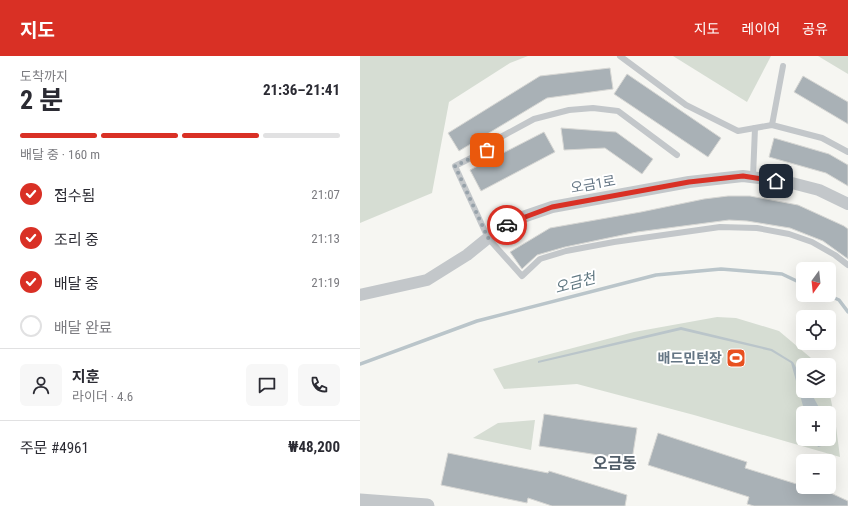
<!DOCTYPE html>
<html lang="ko">
<meta charset="utf-8">
<style>
body{margin:0;font-family:"Roboto Condensed","Noto Sans KR",sans-serif;background:#f7f7f7;color:#2b2b33;height:100vh;display:flex;flex-direction:column;font-size:15px;white-space:nowrap}
*{box-sizing:border-box;margin:0}
p{font-size:13px;color:#7c7c81}
.icon{flex:none;width:22px;height:22px;fill:none;stroke:currentColor;stroke-width:2;stroke-linecap:round;stroke-linejoin:round}
.map{position:relative;flex:1;overflow:hidden}
.details{display:flex;flex-direction:column;background:#fff;width:360px}
.details>*{flex:none}
.needle{width:26px;rotate:195deg}
.tools{position:absolute;left:436px;top:206px;display:grid;gap:8px}
.tools a{display:grid;place-items:center;width:40px;height:40px;border-radius:6px;background:#fff;box-shadow:0 4px 16px #0002;font-size:20px}
.pin{position:absolute;display:grid;place-items:center;width:34px;height:34px;color:#fff;margin:-17px;border-radius:8px;box-shadow:0 2px 6px #0006}
.courier{position:absolute;display:grid;place-items:center;width:40px;height:40px;margin:-20px;border:3px solid #d93025;border-radius:50%;background:#fff;color:#222;box-shadow:0 1px 5px #0007}
.head em{font-style:normal;font-weight:700}
.head div{display:flex;flex-direction:column-reverse}
.head{display:flex;align-items:center;justify-content:space-between;height:68px;padding:0 20px}
h1{font-size:26px;font-weight:700;line-height:30px}
.bar{display:grid;grid-template-columns:repeat(4,1fr);gap:6px 4px;align-content:center;height:48px;padding:0 20px}
.bar i{height:5px;border-radius:3px;background:#e1e1e2}
.bar .selected{background:#d93025}
.bar p{grid-column:span 4}
.line{display:flex;align-items:center;gap:10px;padding:0 20px;border-top:1px solid #e1e1e2}
.line div{flex:1}
.round{display:grid;place-items:center;flex:none;width:42px;height:42px;border-radius:6px;background:#f7f7f7}
ol{padding:0 20px;list-style:none}
li{display:flex;align-items:center;gap:12px;height:44px}
li p{margin-inline-start:auto}
li .icon{padding:4px;border-radius:50%;background:#d93025;color:#fff;stroke-width:4}
li:last-child{color:#7c7c81}
li i{width:22px;height:22px;border:2px solid #e1e1e2;border-radius:50%}
header{display:flex;align-items:center;gap:24px;box-sizing:border-box;height:56px;padding:0 20px;background:#d93025;color:#fff}
header strong{font-size:19px}
nav{display:flex;gap:22px;margin-inline-start:auto;font-size:14px}
main{display:flex;flex:1;min-height:0}
.map>svg:first-child{display:block}
.green{fill:#d6ddd3;fill-rule:evenodd}
.water{fill:#bac5ca}
.lines{fill:none;stroke-linecap:round;stroke-linejoin:round}
.stream{stroke:#bac5ca;stroke-width:3.5}
.building{fill:#a9b1b6;stroke:#d7d7d4}
.service{stroke:#c3c7ca;stroke-width:6}
.minor{stroke:#c3c7ca;stroke-width:12}
.tertiary{stroke:#c3c7ca;stroke-width:15}
.done{stroke:#97a2aa;stroke-width:4;stroke-dasharray:0 7.2}
.route{stroke:#d93025;stroke-width:5}
.labels{text-anchor:middle;stroke-width:4;stroke-linejoin:round;paint-order:stroke}
.street-label{font-size:14px;fill:#647584;stroke:#fff}
.poi-label{font-size:14px;font-weight:bold;fill:#647584;stroke:#fff;text-anchor:end}
.water-label{font-size:15px;font-style:italic;fill:#5f7781;stroke:#fff}
.quarter-label{font-size:16px;font-weight:bold;fill:#525e69;stroke:#fff}
</style>
<header>
<strong>지도</strong>
<nav><a>지도</a><a>레이어</a><a>공유</a></nav>
</header>
<main>
<section class="details">
<div class="head"><div><h1>2 분</h1><p>도착까지</p></div><em>21:36–21:41</em></div>
<div class="bar"><i class="selected"></i><i class="selected"></i><i class="selected"></i><i></i><p>배달 중 · 160 m</p></div>
<ol>
<li><svg class="icon" aria-label="check" viewBox="0 0 24 24"><path d="M5 12l5 5 9-10"/></svg>접수됨<p>21:07</p></li>
<li><svg class="icon" aria-label="check" viewBox="0 0 24 24"><path d="M5 12l5 5 9-10"/></svg>조리 중<p>21:13</p></li>
<li><svg class="icon" aria-label="check" viewBox="0 0 24 24"><path d="M5 12l5 5 9-10"/></svg>배달 중<p>21:19</p></li>
<li><i></i>배달 완료</li>
</ol>
<div class="line" style="height:72px"><a class="round"><svg class="icon" aria-label="person" viewBox="0 0 24 24"><circle cx="12" cy="8" r="4"/><path d="M4 21q1-7 8-7t8 7"/></svg></a><div><b>지훈</b><p>라이더 · 4.6</p></div><a class="round"><svg class="icon" aria-label="chat" viewBox="0 0 24 24"><path d="M4 5h16v11H9l-5 4z"/></svg></a><a class="round"><svg class="icon" aria-label="phone" viewBox="0 0 24 24"><path d="M5 4h4l2 5-3 2q2 4 5 5l2-3 5 2v4C11 20 4 13 5 4z"/></svg></a></div>
<div class="line" style="height:52px"><div>주문 #4961</div><b>₩48,200</b></div>
</section>
<div class="map">
<svg width="488" height="450" viewBox="0 0 488 450">
<rect width="100%" height="100%" fill="#f6f6f2"/>
<g class="green">
<polygon points="0,0 168,0 150,7 89,46 72,137 0,167"/>
<polygon points="313,0 411,0 387,46"/>
<polygon points="458,0 488,0 488,18"/>
<path d="M357,261l19,1 43,13 32,27 4,7h-12v26h26l6,28 5,38 -146,-42 -117,-31 -73,5 -11,-20 141,-37zM443,357h26v26h-26z"/>
<polygon points="175,364 171,394 113,382 138,367"/>
</g>
<g class="water">
<polygon points="321,271 412,293 433,306 443,324 443,335 450,335 462,357 445,357 431,307 411,295 321,274 178,307 178,305"/>
<polygon points="469,382 472,387 458,391 454,383"/>
</g>
<g class="lines">
<g class="stream">
<polyline points="468,239 479,244 488,256"/>
<polyline points="0,308 117,265 296,219 361,213 422,218 443,228"/>
</g>
</g>
<g class="building">
<polygon points="250,12 253,33 187,42 99,95 88,77 180,20"/>
<polygon points="267,18 361,82 348,101 254,38"/>
<polygon points="443,20 488,46 488,68 434,36"/>
<polygon points="201,72 256,76 293,103 282,118 245,92 204,94"/>
<polygon points="184,76 195,96 121,135 110,114"/>
<polygon points="414,82 469,98 488,109 488,130 466,117 409,101"/>
<polygon points="368,140 390,140 438,149 484,170 488,173 488,203 463,185 430,172 387,165 369,164 277,176 205,191 177,199 162,213 150,196 190,172 281,156 344,143"/>
<polygon points="184,358 277,372 272,404 179,390"/>
<polygon points="298,377 387,406 385,412 443,430 443,431 459,434 460,432 488,445 488,450 394,450 387,448 389,441 288,409"/>
<polygon points="88,397 188,417 189,415 267,439 265,450 192,450 168,442 167,447 81,429"/>
</g>
<g class="lines">
<g class="service">
<polyline points="260,0 326,49 378,75 412,69 462,82 488,96"/>
<polyline points="412,69 423,10"/>
<polyline points="317,99 258,55 233,52 209,54 174,63 139,82 127,94 95,110 128,182 162,220 180,203 206,195 254,186 360,171 397,172 429,178 452,186 475,199 488,209"/>
<polyline points="393,121 395,72"/>
</g>
<polyline class="minor" points="0,239 67,224 107,199 128,182 157,163 192,151 329,126 383,120 428,126 459,134 488,148"/>
<polyline class="tertiary" points="0,445 67,450"/>
</g>
<g class="lines">
<polyline class="done" points="127,94 95,110 128,182 147,169"/>
<polyline class="route" points="147,169 157,164 192,151 329,126 383,120 416,125"/>
</g>
<defs>
<g id="stadium-square" transform="scale(1)"><rect x="-9" y="-9" width="18" height="18" rx="4" fill="#e8501f" stroke="#fff"/><path d="M0-5a6.5 5 0 1 0 0 10a6.5 5 0 1 0 0-10ZM-3.5-1.8h7v3.6h-7Z" fill="#fff"/></g>
</defs>
<g fill-rule="evenodd">
<use href="#stadium-square" x="376" y="302"/>
</g>
<g class="labels">
<g class="street-label">
<text transform="translate(233 128) rotate(-10)" y="5">오금1로</text>
</g>
<g class="poi-label">
<text x="362" y="307">배드민턴장</text>
</g>
<g class="water-label">
<text transform="translate(215 227) rotate(-15)" y="5">오금천</text>
</g>
<g class="quarter-label">
<text x="255" y="413">오금동</text>
</g>
</g>
</svg>
<div class="tools">
<a><svg class="needle" viewBox="-14 -14 28 28"><path d="M0-13l5 13h-10z" fill="#e53935"/><path d="M0 13l5-13h-10z" fill="#7c7c81"/></svg></a>
<a><svg class="icon" aria-label="locate" viewBox="0 0 24 24"><circle cx="12" cy="12" r="6"/><path d="M12 2v4M12 18v4M2 12h4M18 12h4"/></svg></a>
<a><svg class="icon" aria-label="layers" viewBox="0 0 24 24"><path d="M12 4l9 5-9 5-9-5zM3 14l9 5 9-5"/></svg></a>
<a>+</a>
<a>−</a>
</div>
<div class="pin" style="left:127px;top:94px;background:#ea580c"><svg class="icon" aria-label="bag" viewBox="0 0 24 24"><path d="M5 8h14l-1 12H6zM9 8a3 3 0 0 1 6 0"/></svg></div>
<div class="pin" style="left:416px;top:125px;background:#1f2937"><svg class="icon" aria-label="home" viewBox="0 0 24 24"><path d="M3 11l9-7 9 7M6 9v11h12V9"/></svg></div>
<div class="courier" style="left:147px;top:169px"><svg class="icon" aria-label="car" viewBox="0 0 24 24"><path d="M5 17H2v-5l4-1 3-4h7l3 4 3 1v5h-3M9 17h6M6 11h13"/><circle cx="7" cy="17" r="2"/><circle cx="17" cy="17" r="2"/></svg></div>
</div>
</main>
